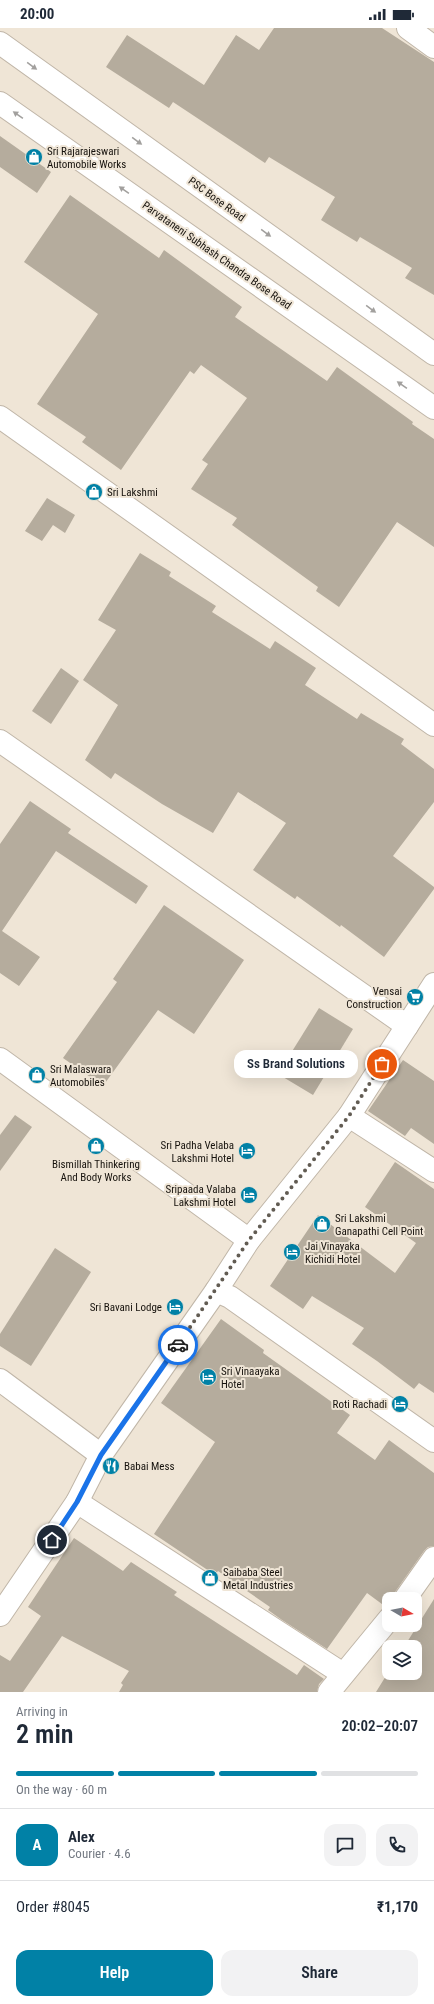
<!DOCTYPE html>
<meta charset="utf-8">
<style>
body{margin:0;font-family:"Roboto Condensed",sans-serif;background:#f2f2f3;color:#1f2937;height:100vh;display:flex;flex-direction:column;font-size:15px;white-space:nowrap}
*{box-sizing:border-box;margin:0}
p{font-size:13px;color:#747a83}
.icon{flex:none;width:22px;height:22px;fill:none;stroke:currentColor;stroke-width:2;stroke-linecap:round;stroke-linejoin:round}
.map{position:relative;height:1664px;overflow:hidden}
.details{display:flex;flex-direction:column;background:#fff;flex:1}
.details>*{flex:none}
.needle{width:26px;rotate:100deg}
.tools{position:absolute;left:382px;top:1564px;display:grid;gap:8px}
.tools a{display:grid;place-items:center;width:40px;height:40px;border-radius:8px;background:#fff;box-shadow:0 4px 16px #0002;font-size:20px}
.pin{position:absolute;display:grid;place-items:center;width:34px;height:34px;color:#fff;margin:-17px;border:2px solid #fff;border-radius:50%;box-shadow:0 1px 4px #0007}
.courier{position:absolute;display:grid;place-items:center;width:40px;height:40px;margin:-20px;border:3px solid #1a73e8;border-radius:50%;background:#fff;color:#222;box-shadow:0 1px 5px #0007}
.bubble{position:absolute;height:28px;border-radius:12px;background:#fff;box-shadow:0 4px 16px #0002;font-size:13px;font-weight:600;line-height:28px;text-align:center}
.summary em{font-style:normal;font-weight:600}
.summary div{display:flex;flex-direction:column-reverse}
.summary{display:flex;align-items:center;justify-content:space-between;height:68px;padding:0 16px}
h1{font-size:26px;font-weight:600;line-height:30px}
.bar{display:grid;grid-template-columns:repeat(4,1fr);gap:6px 4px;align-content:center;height:48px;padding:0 16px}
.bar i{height:5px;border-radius:3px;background:#e0e1e3}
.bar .active{background:#0181a6}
.bar p{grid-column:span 4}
.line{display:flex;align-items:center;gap:10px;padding:0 16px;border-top:1px solid #e0e1e3}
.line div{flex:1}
.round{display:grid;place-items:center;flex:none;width:42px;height:42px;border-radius:12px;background:#f2f2f3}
.cta{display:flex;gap:8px;margin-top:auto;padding:8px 16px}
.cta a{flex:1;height:46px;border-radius:12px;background:#0181a6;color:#fff;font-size:16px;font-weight:600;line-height:46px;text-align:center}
.cta a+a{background:#f2f2f3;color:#1f2937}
.status{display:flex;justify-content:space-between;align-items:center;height:28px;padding:0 20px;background:#fff;direction:ltr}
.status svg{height:11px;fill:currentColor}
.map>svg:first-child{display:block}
.building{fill:#b5ac9d}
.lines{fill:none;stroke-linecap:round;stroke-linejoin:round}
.minor-casing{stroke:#c0b6a8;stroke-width:24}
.minor{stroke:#fff;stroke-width:22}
.oneway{fill:#a2a09e}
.done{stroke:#625c53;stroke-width:4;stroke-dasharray:0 7.2}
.route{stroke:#1a73e8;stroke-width:5}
.labels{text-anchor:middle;stroke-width:4;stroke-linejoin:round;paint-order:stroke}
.poi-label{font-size:11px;fill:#16120d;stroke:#efe5d6;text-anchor:start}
.street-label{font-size:11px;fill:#16120d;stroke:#efe5d6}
</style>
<div class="status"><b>20:00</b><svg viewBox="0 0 49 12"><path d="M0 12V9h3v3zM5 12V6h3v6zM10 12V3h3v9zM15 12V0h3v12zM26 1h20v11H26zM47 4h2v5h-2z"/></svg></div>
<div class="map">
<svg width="434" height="1664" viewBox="0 0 434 1664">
<rect width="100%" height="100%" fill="#efe5d6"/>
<g class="building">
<polygon points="274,0 382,0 434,34 434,267 405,250 412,240 360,209 357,214 321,192 335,169 269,129 265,135 173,74 169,80 106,39 127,7 204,57 236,7 259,22"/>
<polygon points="0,108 51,144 37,165 0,139"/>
<polygon points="70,167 159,230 164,222 242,279 235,289 327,353 337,339 413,394 412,396 434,411 434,519 397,494 339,579 316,563 318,559 232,497 237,490 191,461 208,436 202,432 247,370 201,337 194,346 190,343 121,442 82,414 86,409 37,376 98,286 24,234"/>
<polygon points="47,470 75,487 65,505 53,497 42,513 25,503"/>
<polygon points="140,525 171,544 169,548 216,578 212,584 270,621 275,613 316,640 305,657 357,691 361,685 404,711 401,716 434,741 434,774 393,828 434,859 434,861 384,929 341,897 340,899 297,868 295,871 253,842 286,795 238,764 213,805 162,776 115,745 111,751 85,732 118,677 83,652 116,602 98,592"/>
<polygon points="61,640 79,653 51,696 32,683"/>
<polygon points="30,773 71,801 68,805 148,858 136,876 56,823 2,903 40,929 19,958 0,945 0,816"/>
<polygon points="164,877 244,932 194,1006 158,982 103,1058 63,1030 117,954 113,951"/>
<polygon points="319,980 353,1001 313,1067 278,1046"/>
<polygon points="403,1032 434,1053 434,1116 411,1100 405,1108 368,1083"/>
<polygon points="15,1087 32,1099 0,1143 0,1107"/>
<polygon points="395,1134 434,1161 434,1365 419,1355 414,1361 377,1333 352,1316 364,1300 312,1268 303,1281 270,1258 318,1187 395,1245 416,1215 365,1179"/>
<polygon points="55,1220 91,1244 31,1338 0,1318 0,1306"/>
<polygon points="221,1291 264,1322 263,1325 350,1387 337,1405 375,1432 389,1412 434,1445 434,1518 428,1519 424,1523 395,1564 393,1571 389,1571 389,1579 386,1579 367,1565 327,1621 282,1592 268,1582 270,1579 218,1543 215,1547 154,1506 215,1414 161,1375"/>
<polygon points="74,1510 123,1543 131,1534 177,1564 174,1567 297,1647 304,1637 324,1651 319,1656 317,1664 119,1664 123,1657 121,1655 129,1643 62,1608 23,1664 0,1664 0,1627 10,1633 41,1588 28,1579"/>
<polygon points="434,1571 434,1664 376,1664 389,1643 389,1645 415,1645 415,1619 404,1619"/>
</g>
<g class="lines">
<g class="minor-casing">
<g id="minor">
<polyline points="408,0 434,19"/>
<polyline points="0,15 434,326"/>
<polyline points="0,75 434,380"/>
<polyline points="0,389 434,697"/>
<polyline points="0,713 407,998"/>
<polyline points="0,1031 249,1212"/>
<polyline points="349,1088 434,1143"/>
<polyline points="216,1263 230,1269 434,1413"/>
<polyline points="0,1352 101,1427"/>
<polyline points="77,1474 343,1646"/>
<polyline points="405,1571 434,1530"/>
<polyline points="0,1587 77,1474 101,1427 216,1263 249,1212 349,1088 434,956"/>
<polyline points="329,1664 389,1591"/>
</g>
</g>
<use href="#minor" class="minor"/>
</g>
<defs><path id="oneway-solid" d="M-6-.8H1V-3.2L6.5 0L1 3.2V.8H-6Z"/></defs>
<g class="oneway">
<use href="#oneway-solid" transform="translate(32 38) rotate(36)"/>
<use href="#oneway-solid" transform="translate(18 87) rotate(-145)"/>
<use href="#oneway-solid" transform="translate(137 113) rotate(36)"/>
<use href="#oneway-solid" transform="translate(124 162) rotate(-145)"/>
<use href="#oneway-solid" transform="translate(266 205) rotate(36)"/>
<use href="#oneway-solid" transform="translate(371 281) rotate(36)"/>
<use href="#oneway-solid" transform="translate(402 357) rotate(-145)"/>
</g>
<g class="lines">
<polyline class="done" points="178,1317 249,1212 349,1088 382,1036"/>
<polyline class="route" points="52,1512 77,1474 101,1427 178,1317"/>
</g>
<defs>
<g id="shop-disc" transform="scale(0.9)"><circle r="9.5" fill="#0181a6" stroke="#efe5d6"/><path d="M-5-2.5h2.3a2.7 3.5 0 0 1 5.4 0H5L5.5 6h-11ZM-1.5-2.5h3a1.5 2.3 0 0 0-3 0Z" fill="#fff"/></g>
<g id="supermarket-disc" transform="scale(0.9)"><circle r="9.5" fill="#0181a6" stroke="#efe5d6"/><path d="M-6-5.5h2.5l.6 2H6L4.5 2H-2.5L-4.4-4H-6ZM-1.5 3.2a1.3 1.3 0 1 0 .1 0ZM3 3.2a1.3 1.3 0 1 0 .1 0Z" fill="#fff"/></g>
<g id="hotel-disc" transform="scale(0.9)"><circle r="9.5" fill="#0181a6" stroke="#efe5d6"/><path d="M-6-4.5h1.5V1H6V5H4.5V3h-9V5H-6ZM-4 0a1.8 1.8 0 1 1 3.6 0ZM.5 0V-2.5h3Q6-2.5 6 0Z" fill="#fff"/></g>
<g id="restaurant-disc" transform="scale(0.9)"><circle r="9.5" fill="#0181a6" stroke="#efe5d6"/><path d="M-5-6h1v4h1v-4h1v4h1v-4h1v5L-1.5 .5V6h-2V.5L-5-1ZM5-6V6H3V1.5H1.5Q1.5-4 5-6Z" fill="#fff"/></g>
</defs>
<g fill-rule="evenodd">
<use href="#shop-disc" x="34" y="129"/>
<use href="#shop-disc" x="94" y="464"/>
<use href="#supermarket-disc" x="415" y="969"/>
<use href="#shop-disc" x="37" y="1047"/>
<use href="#shop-disc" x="96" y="1118"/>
<use href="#hotel-disc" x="247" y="1123"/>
<use href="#hotel-disc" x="249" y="1167"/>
<use href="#shop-disc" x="322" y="1196"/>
<use href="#hotel-disc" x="292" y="1224"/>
<use href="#hotel-disc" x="175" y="1279"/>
<use href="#hotel-disc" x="208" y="1349"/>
<use href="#hotel-disc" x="400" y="1376"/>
<use href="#restaurant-disc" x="111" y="1438"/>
<use href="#shop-disc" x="210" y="1550"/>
</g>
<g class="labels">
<g class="poi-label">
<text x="47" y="127">Sri Rajarajeswari<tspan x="47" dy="13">Automobile Works</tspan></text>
<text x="107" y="468">Sri Lakshmi</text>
<text x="402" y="967" text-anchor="end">Vensai<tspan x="402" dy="13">Construction</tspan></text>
<text x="50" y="1045">Sri Malaswara<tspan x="50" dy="13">Automobiles</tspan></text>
<text x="234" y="1121" text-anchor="end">Sri Padha Velaba<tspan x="234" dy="13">Lakshmi Hotel</tspan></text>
<text x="96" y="1140" text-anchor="middle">Bismillah Thinkering<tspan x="96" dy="13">And Body Works</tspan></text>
<text x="236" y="1165" text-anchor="end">Sripaada Valaba<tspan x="236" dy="13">Lakshmi Hotel</tspan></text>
<text x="335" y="1194">Sri Lakshmi<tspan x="335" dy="13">Ganapathi Cell Point</tspan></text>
<text x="305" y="1222">Jai Vinayaka<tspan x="305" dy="13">Kichidi Hotel</tspan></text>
<text x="162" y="1283" text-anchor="end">Sri Bavani Lodge</text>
<text x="221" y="1347">Sri Vinaayaka<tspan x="221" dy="13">Hotel</tspan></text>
<text x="387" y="1380" text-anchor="end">Roti Rachadi</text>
<text x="124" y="1442">Babai Mess</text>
<text x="223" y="1548">Saibaba Steel<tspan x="223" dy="13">Metal Industries</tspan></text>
</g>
<g class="street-label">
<text transform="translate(217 171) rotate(36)" y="4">PSC Bose Road</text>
<text transform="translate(217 227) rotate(35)" y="4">Parvataneni Subhash Chandra Bose Road</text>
</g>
</g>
</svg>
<div class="tools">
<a><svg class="needle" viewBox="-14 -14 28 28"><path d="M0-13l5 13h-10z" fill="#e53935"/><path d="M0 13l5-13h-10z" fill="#747a83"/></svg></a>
<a><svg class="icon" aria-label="layers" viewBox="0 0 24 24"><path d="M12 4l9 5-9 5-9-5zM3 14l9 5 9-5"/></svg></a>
</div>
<div class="pin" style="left:382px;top:1036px;background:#ea580c"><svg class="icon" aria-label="bag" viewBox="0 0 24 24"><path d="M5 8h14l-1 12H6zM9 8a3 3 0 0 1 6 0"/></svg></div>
<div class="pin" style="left:52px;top:1512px;background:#1f2937"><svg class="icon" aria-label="home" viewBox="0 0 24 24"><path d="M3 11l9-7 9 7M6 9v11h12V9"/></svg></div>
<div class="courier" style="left:178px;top:1317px"><svg class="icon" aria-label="car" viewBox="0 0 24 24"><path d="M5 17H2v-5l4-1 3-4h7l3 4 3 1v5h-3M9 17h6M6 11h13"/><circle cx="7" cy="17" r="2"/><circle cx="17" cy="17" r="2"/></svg></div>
<div class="bubble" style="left:234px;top:1022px;width:124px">Ss Brand Solutions</div>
</div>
<section class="details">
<div class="summary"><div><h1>2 min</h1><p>Arriving in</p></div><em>20:02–20:07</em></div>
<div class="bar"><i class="active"></i><i class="active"></i><i class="active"></i><i></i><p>On the way · 60 m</p></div>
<div class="line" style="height:72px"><b class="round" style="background:#0181a6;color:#fff">A</b><div><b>Alex</b><p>Courier · 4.6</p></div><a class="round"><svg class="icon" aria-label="chat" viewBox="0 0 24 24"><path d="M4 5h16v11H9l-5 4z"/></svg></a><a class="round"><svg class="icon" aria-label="phone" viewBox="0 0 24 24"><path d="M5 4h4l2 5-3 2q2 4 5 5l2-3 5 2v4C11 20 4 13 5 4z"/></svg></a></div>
<div class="line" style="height:52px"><div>Order #8045</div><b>₹1,170</b></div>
<div class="cta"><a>Help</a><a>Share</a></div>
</section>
